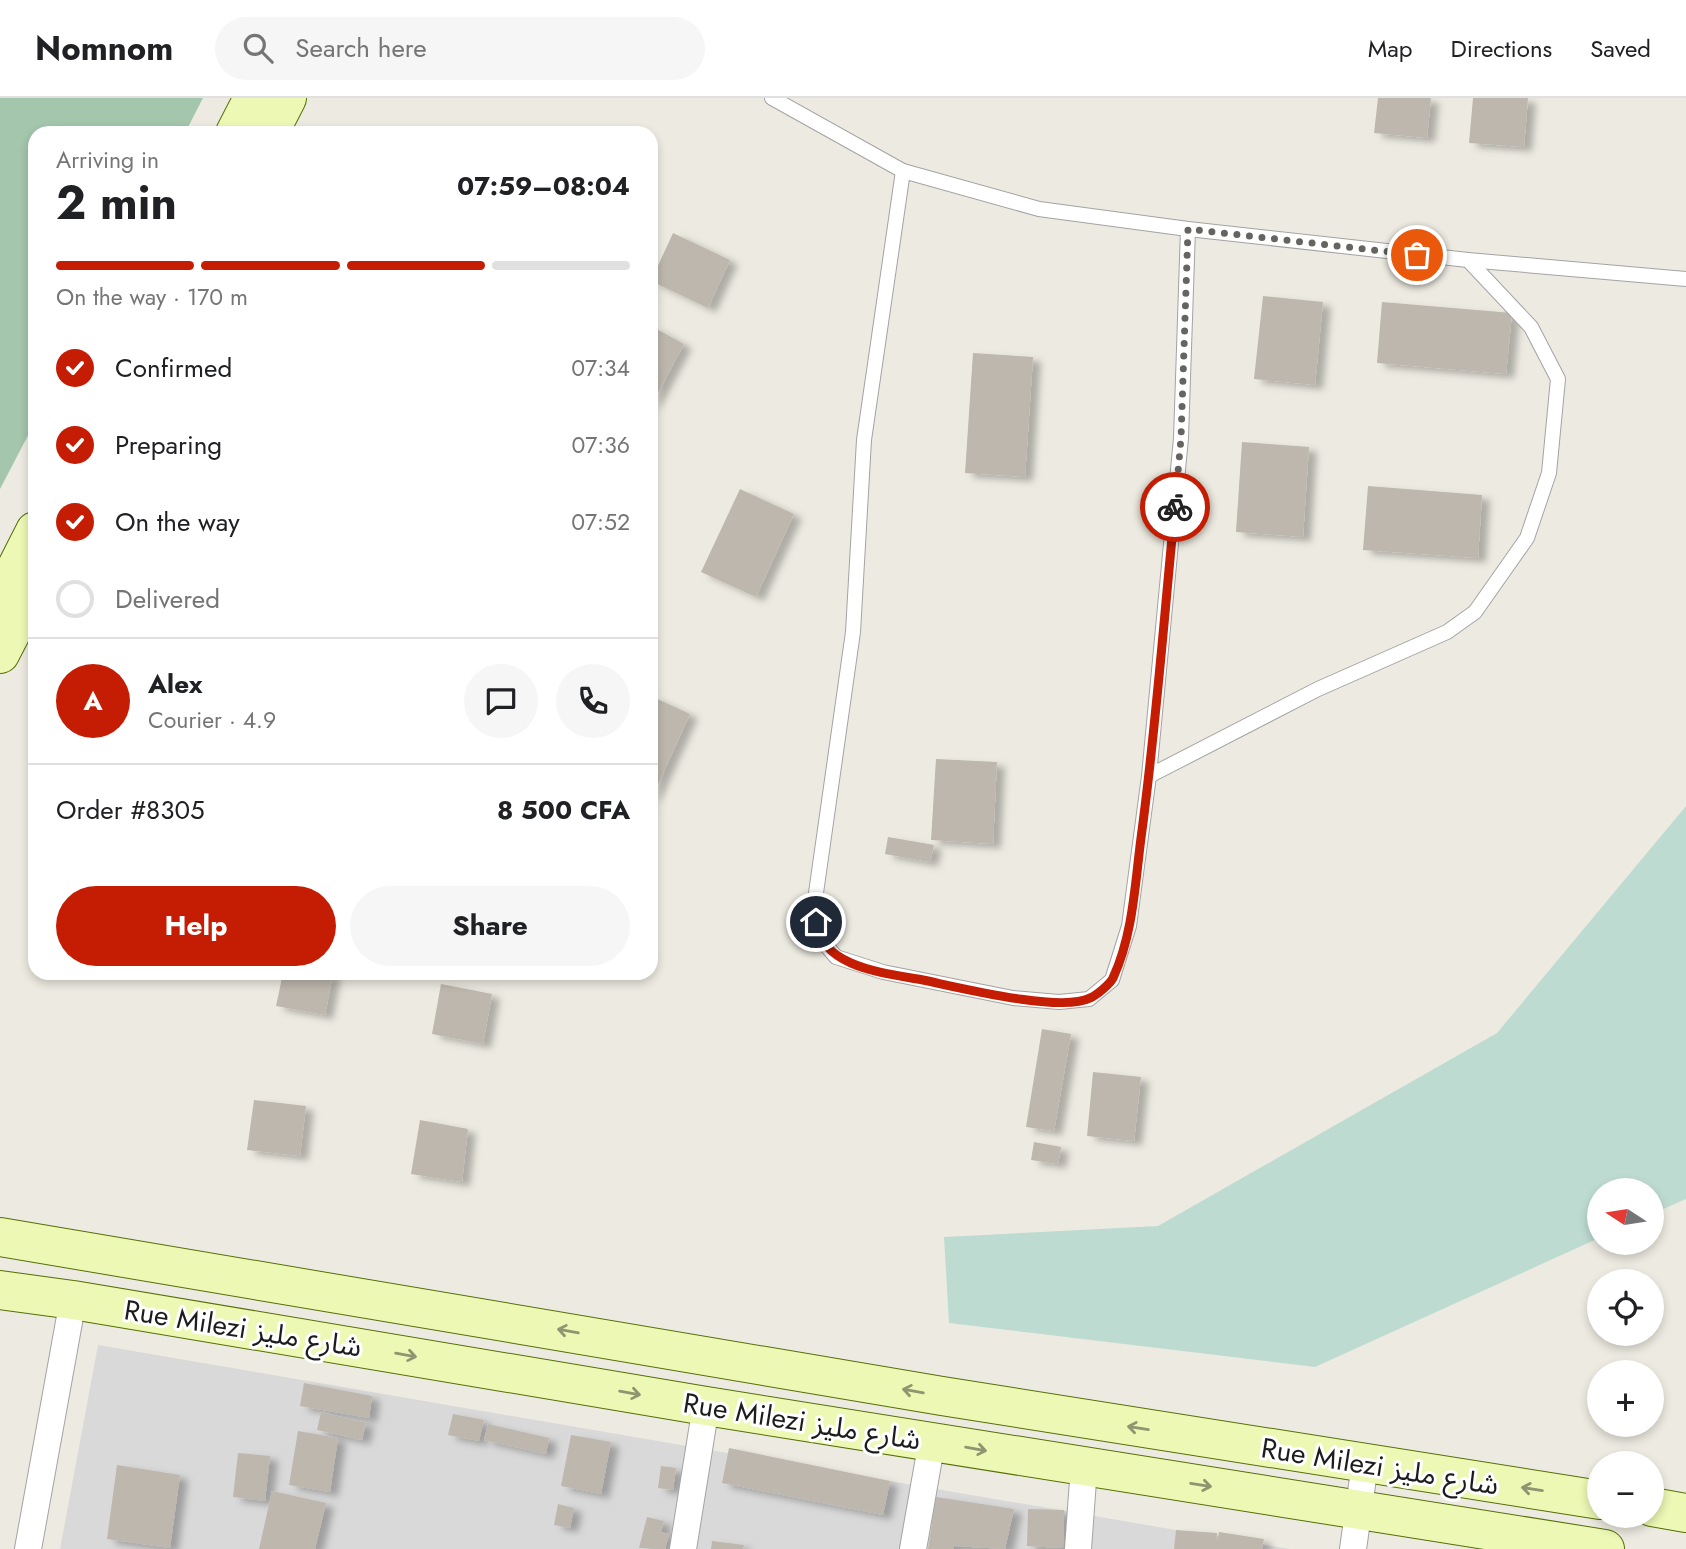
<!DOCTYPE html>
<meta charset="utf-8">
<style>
body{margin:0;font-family:Jost,"Noto Sans Arabic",sans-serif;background:#f6f6f6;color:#202124;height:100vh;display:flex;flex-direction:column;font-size:26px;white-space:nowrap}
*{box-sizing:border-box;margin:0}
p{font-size:23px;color:#757577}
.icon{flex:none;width:38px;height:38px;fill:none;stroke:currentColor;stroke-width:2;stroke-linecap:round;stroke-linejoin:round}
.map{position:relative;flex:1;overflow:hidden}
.side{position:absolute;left:28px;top:28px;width:630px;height:854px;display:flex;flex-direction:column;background:#fff;border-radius:21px;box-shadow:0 4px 10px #0003}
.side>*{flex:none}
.needle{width:46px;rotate:282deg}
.buttons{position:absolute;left:1587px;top:1080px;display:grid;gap:14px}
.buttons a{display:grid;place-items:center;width:77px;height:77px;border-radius:50%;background:#fff;box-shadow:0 4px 10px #0003;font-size:35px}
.pin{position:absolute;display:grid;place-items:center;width:60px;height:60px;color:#fff;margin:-30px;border:4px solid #fff;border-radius:50%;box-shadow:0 2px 7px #0007}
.courier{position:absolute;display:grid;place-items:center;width:70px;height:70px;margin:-35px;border:5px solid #c41d03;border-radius:50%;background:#fff;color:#222;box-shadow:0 2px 9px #0007}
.headline em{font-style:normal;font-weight:700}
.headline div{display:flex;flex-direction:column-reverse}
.headline{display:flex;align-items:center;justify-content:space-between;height:119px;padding:0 28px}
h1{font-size:46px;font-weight:700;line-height:52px}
.bar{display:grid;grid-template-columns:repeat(4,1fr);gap:10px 7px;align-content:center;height:84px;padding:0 28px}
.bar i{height:9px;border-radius:5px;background:#e0e0e0}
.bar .active{background:#c41d03}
.bar p{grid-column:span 4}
.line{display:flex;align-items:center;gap:18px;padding:0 28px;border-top:2px solid #e0e0e0}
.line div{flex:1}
.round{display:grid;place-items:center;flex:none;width:74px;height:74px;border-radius:37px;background:#f6f6f6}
ol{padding:0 28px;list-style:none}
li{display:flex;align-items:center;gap:21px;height:77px}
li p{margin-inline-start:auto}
li .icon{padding:7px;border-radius:50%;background:#c41d03;color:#fff;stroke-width:4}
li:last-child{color:#757577}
li i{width:38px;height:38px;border:4px solid #e0e0e0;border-radius:50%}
.action{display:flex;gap:14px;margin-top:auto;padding:14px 28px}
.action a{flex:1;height:80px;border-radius:42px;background:#c41d03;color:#fff;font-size:28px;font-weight:700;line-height:80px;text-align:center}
.action a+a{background:#f6f6f6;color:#202124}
header{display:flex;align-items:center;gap:42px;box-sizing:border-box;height:98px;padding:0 35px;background:#fff;border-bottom:2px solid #e0e0e0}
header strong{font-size:33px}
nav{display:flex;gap:38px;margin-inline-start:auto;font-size:24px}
.search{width:490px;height:63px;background:#f6f6f6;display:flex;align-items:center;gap:18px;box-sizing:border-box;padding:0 24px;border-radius:38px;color:#757577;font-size:26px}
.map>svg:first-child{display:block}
.residential{fill:#dad9d9}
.wetland{fill:#bedbd2}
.cemetery{fill:#a3c6ad}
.building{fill:#bdb7ae;filter:url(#shadow)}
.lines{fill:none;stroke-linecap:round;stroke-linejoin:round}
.lane-casing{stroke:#a3a3a3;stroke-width:16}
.street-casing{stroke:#a3a3a3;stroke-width:28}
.secondary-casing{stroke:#566f06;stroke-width:40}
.lane{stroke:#fff;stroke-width:14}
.street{stroke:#fff;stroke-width:26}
.secondary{stroke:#ecf8b4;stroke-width:38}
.oneway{stroke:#8e9570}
.done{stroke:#656461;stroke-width:7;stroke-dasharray:0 12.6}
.route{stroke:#c41d03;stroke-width:9}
.labels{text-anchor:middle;stroke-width:6;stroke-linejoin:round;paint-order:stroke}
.street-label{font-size:28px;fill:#1c1c1c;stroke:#fff}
</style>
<header>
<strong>Nomnom</strong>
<div class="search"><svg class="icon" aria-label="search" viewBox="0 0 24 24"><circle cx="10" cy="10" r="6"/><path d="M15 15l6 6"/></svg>Search here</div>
<nav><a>Map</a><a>Directions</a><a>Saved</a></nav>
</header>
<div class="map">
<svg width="1686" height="1451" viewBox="0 0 1686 1451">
<defs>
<filter id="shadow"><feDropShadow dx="8" dy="4.5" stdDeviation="3.5" flood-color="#0004"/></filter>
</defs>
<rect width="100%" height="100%" fill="#edebe1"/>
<polygon class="residential" points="98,1247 1176,1432 1290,1451 60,1451"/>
<polygon class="wetland" points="1686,708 1686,1101 1652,1116 1652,1092 1600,1092 1599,1140 1315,1269 949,1225 944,1139 1158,1128 1497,935"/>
<polygon class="cemetery" points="0,0 203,0 185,35 35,35 35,324 0,391"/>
<g class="building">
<polygon points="1378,0 1431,0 1427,40 1374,35"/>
<polygon points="1473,0 1528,0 1524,49 1469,45"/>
<polygon points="673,135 730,162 708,210 651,183"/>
<polygon points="1263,198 1323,204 1315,287 1254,281"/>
<polygon points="1382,204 1512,215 1506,276 1377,265"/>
<polygon points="651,228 684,246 651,308"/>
<polygon points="973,255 1033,259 1025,379 965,375"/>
<polygon points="1242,344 1309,349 1303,439 1236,434"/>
<polygon points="1368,388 1482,397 1478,460 1363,452"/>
<polygon points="740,391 794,416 756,499 701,474"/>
<polygon points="651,598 690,616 651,702"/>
<polygon points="936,661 997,664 993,746 931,742"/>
<polygon points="888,739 934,747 930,764 885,756"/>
<polygon points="283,875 333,875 325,917 276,908"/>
<polygon points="441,886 492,896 483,946 432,936"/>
<polygon points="1042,931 1071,936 1054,1033 1026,1029"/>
<polygon points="1093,974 1141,979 1134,1043 1087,1038"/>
<polygon points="254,1002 306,1008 300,1058 247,1052"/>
<polygon points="420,1022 468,1031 462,1084 411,1076"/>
<polygon points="1034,1044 1061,1049 1058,1066 1031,1062"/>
<polygon points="304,1285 372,1298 369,1320 300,1308"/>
<polygon points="321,1314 366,1325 362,1342 317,1332"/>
<polygon points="453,1316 484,1322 479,1343 448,1337"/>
<polygon points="488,1326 549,1340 546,1356 484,1342"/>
<polygon points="298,1333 338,1340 330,1394 289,1387"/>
<polygon points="571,1337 611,1344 601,1396 561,1388"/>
<polygon points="729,1350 890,1383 883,1417 722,1385"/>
<polygon points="238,1355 270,1358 265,1403 233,1399"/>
<polygon points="117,1367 180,1377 170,1450 107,1441"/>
<polygon points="661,1368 676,1370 673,1392 658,1390"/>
<polygon points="272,1393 326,1405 315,1451 259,1451"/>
<polygon points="936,1399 1014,1411 1005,1451 954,1448 953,1451 928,1451"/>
<polygon points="558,1406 574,1410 570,1430 554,1427"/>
<polygon points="1028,1411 1064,1412 1063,1450 1027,1448"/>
<polygon points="647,1419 664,1423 661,1434 669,1436 665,1451 639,1450"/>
<polygon points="1176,1432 1217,1435 1216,1451 1174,1451"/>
<polygon points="1219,1434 1264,1441 1262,1451 1216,1451"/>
<polygon points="712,1443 744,1447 743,1451 711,1451"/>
</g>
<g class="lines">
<g class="lane-casing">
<g id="lane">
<polyline points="772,0 903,73 1039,111 1188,131 1468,162 1686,181"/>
<polyline points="903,73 864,342 853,534 814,809 818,838 836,859 883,874 1013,900 1059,904 1089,901 1112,882 1129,828 1149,678 1181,340 1188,131"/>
<polyline points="1149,678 1318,591 1447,534 1475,514 1527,440 1549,375 1558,281 1531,229 1468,162"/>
</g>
</g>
<g class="street-casing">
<g id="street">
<polyline points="28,1451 73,1202"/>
<polyline points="683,1451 706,1308"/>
<polyline points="913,1451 932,1343"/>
<polyline points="1078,1451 1084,1369"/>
<polyline points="1353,1451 1365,1366"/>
</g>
</g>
<g class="secondary-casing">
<g id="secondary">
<polyline points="235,35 253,0"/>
<polyline points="269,35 287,0"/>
<polyline points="0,502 35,433"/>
<polyline points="0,556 35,488"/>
<polyline points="0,1139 942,1298 1600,1402"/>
<polyline points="0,1192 73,1202 706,1308 1605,1451"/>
<polyline points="1652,1409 1686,1415"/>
</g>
</g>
<use href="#lane" class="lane"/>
<use href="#street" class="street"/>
<use href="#secondary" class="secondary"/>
</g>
<defs><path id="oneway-shaft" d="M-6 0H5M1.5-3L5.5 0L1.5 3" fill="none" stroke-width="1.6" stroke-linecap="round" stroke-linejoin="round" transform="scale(1.75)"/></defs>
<g class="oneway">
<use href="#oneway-shaft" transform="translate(568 1233) rotate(-170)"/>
<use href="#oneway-shaft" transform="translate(406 1257) rotate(10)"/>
<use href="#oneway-shaft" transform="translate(913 1293) rotate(-170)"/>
<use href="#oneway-shaft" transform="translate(630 1295) rotate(10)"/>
<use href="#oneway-shaft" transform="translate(1138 1330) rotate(-171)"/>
<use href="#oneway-shaft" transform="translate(976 1351) rotate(10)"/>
<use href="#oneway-shaft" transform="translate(1201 1387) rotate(9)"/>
<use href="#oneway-shaft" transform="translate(1532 1391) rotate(-171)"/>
</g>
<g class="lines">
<polyline class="done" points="1175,409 1181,340 1188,131 1417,157"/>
<path class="route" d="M816,824c6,46 69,51 107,58 34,7 138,33 167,18 7,-3 20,-14 23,-20 20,-43 22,-94 28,-140 15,-110 23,-221 34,-331"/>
</g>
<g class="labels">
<g class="street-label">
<text transform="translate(243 1230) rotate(9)" y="10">Rue Milezi شارع مليز</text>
<text transform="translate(802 1323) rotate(9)" y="10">Rue Milezi شارع مليز</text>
<text transform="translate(1380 1368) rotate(9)" y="10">Rue Milezi شارع مليز</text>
</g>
</g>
</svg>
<div class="buttons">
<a><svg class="needle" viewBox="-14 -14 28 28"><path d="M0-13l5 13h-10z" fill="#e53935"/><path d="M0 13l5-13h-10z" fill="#757577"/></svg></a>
<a><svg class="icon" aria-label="locate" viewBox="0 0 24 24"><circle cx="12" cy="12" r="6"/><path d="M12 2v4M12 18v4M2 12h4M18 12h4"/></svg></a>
<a>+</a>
<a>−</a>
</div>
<div class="pin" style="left:1417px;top:157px;background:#ea580c"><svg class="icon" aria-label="bag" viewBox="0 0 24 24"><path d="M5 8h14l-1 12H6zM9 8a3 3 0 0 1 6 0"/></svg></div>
<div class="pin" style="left:816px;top:824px;background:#1f2937"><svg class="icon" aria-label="home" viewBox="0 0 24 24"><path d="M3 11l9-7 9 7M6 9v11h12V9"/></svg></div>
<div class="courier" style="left:1175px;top:409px"><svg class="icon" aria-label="bike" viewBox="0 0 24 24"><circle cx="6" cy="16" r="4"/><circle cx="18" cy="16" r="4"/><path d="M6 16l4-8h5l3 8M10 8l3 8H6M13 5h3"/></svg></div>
<section class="side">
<div class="headline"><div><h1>2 min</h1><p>Arriving in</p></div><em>07:59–08:04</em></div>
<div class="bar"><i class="active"></i><i class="active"></i><i class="active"></i><i></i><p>On the way · 170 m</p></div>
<ol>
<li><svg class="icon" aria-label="check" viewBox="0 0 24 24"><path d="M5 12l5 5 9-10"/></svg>Confirmed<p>07:34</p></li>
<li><svg class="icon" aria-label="check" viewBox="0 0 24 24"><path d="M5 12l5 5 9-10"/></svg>Preparing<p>07:36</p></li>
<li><svg class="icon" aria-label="check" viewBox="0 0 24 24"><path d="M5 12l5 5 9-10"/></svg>On the way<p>07:52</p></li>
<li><i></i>Delivered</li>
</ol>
<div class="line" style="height:126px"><b class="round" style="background:#c41d03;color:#fff">A</b><div><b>Alex</b><p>Courier · 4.9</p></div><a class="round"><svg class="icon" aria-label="chat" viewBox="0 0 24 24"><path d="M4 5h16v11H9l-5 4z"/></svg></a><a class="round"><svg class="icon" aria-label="phone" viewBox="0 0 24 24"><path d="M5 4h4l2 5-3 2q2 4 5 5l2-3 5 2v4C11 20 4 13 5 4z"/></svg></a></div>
<div class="line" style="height:91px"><div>Order #8305</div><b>8 500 CFA</b></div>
<div class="action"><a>Help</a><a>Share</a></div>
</section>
</div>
